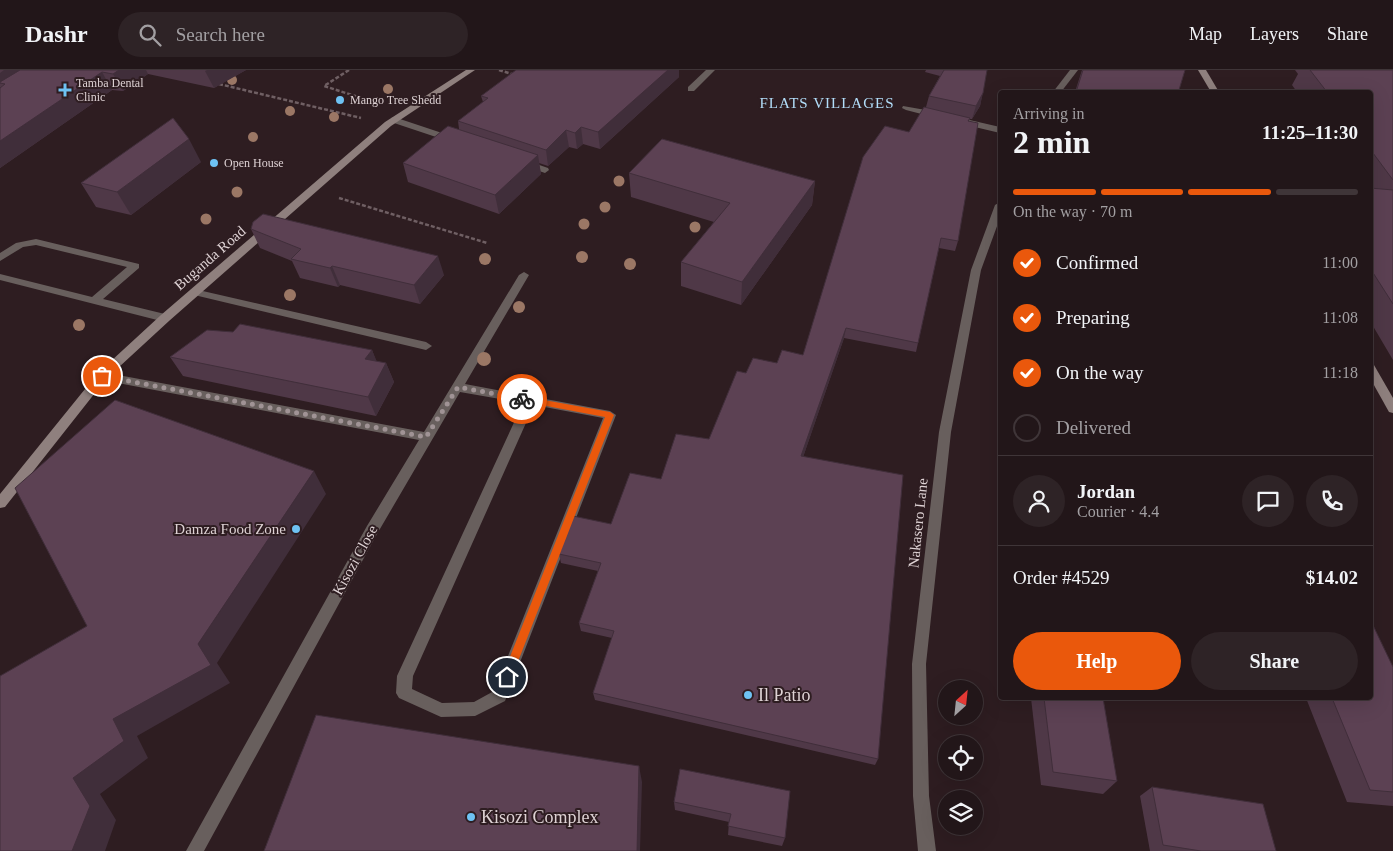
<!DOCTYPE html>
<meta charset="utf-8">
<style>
body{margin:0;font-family:"Times New Roman",serif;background:#2e2326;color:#f1f3f6;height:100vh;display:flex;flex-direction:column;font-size:19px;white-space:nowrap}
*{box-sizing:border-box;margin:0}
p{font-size:16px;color:#a29fa2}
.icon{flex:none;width:28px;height:28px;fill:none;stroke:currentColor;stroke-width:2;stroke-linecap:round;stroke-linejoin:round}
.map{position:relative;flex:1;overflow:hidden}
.details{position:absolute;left:998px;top:20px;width:375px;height:610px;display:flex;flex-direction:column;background:#221619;border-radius:5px;box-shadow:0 5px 20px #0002,0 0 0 1px #3f3538}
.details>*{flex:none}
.needle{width:32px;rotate:27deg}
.controls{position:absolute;left:938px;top:610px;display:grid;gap:10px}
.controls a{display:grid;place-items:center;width:45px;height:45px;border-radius:50%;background:#221619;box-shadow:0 5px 20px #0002,0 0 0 1px #3f3538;font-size:25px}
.pin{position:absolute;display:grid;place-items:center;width:42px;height:42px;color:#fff;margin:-21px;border:2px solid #fff;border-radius:50%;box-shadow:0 1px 5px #0007}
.courier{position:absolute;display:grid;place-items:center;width:50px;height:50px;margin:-25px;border:4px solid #ea580c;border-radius:50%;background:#fff;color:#222;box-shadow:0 1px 6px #0007}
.head em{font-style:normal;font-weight:700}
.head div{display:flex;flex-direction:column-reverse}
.head{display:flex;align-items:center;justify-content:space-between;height:85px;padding:0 15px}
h1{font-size:32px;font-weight:700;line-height:38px}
.bar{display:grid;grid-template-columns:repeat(4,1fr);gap:8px 5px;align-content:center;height:60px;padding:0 15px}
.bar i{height:6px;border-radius:4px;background:#3f3538}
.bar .on{background:#ea580c}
.bar p{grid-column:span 4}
.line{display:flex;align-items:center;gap:12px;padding:0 15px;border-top:1px solid #3f3538}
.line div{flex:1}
.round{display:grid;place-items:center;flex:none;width:52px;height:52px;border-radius:26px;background:#2e2326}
ol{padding:0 15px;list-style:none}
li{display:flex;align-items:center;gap:15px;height:55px}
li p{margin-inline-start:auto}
li .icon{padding:5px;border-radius:50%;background:#ea580c;color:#fff;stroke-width:4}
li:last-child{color:#a29fa2}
li i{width:28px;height:28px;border:2px solid #3f3538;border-radius:50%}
.action{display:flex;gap:10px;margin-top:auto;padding:10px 15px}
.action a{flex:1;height:58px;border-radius:30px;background:#ea580c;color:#fff;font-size:20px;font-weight:700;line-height:58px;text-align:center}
.action a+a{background:#2e2326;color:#f1f3f6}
header{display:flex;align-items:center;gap:30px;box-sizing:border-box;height:70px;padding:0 25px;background:#221619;border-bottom:1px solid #3f3538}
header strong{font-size:24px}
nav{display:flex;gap:28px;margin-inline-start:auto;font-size:18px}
.search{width:350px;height:45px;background:#2e2326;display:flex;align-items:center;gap:12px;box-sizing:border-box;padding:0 18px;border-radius:28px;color:#a29fa2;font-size:19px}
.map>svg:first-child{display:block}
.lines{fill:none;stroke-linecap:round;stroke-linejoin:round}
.path{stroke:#6f5f63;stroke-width:2.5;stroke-dasharray:4 2;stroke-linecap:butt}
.lane{fill:#685f5d;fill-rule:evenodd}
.street{fill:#685f5d;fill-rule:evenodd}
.secondary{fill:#8f807e;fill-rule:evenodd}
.tree{fill:#9b7765}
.wall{fill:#4f3847}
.shaded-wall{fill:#402e3a}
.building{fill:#5c4153;stroke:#402e3a}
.route{fill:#ea580c}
.done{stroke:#a09395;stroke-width:5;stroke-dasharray:0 9}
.poi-dot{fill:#6ec2f3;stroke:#2e1d21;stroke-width:2}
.labels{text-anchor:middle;stroke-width:4;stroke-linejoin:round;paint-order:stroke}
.far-poi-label{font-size:12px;fill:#ded2d4;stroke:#2e1d21;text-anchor:start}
.far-quarter-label{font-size:15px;letter-spacing:1px;fill:#b2defa;stroke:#2e1d21}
.street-label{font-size:15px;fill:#ded2d4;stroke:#2e1d21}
.poi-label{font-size:15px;fill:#ded2d4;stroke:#2e1d21;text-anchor:end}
.near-poi-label{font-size:18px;fill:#ded2d4;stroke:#2e1d21;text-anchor:start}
</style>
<header>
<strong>Dashr</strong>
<div class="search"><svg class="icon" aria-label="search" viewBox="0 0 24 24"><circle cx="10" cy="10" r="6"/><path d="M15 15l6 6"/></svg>Search here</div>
<nav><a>Map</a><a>Layers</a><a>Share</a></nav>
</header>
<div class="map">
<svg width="1393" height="781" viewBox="0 0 1393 781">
<rect width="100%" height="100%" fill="#2e1d21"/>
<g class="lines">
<g class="path">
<polyline points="349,0 324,16 377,33"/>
<polyline points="499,0 515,5"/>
<polyline points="219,14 361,48"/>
<polyline points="339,128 487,173"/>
</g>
<g class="lane">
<polygon points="706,0 715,0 694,21 688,21 688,17"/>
<polygon points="903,36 937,42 941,45 937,48 906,40 902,38"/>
<polygon points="394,47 457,68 458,70 451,72 391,52 391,48"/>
<polygon points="961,48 1000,57 1000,63 958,53 958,49"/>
<polygon points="525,90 548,98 549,100 545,103 522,95 521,93"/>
<polygon points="36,169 139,194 139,198 103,229 169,245 170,248 165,252 0,210 0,204 92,227 127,197 36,175 23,177 0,191 0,183 16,173"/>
<path d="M524,202l5,3 -64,109 145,27 6,4 -111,286 -30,15 -34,1 -42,-19 -3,-5 1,-17 126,-273 -63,-11 -83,142 -173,317h-18l181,-325 52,-86 -317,-60 -4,-1 -2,-3 2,-3 4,-1 322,60 95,-157zM534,335l69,13 -109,273 -20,11 -32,1 -30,-14 1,-13z"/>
<polygon points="194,219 426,272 432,276 426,280 190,224 190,220"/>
</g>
<g class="street">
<polygon points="1070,0 1078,0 1061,22 1053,22"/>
<polygon points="1000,132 1000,148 981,200 951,362 926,594 929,726 936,781 918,781 913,726 912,594 939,362 971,200 995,135"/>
</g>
<g class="secondary">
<polygon points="466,0 475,0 391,56 169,251 106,309 5,437 0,438 0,424 98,303 161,245 385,52"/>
<polygon points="1198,0 1206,0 1219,22 1211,22"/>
<polygon points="1370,294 1374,295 1393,328 1393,343 1389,342 1370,308"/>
</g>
</g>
<g class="tree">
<circle cx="232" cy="10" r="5"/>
<circle cx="388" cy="19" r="5"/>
<circle cx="290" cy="41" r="5"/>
<circle cx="334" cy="47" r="5"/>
<circle cx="253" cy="67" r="5"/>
<circle cx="619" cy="111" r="5.5"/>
<circle cx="237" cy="122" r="5.5"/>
<circle cx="605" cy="137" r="5.5"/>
<circle cx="206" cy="149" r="5.5"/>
<circle cx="584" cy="154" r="5.5"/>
<circle cx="695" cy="157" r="5.5"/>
<circle cx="582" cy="187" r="6"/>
<circle cx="485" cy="189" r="6"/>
<circle cx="630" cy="194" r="6"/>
<circle cx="290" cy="225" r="6"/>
<circle cx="519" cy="237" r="6"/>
<circle cx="79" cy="255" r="6"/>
<circle cx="484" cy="289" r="7"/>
</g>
<g class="wall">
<polygon points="0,0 246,0 214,18 148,4 123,21 112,20 0,98"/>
<polygon points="926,0 987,0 980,36 972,49 970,49 969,51 958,171 955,181 939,178 916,282 844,268 803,387 878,689 875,695 595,630 593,623 612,568 581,561 579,553 598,501 561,493 559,484 611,454 661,409 709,369 746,303 803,285 909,62 926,37 929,26 940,6 925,2"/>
<polygon points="1082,0 1185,0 1179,20 1182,22 1075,22"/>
<polygon points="1295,0 1393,0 1393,290 1370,251 1370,22 1297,22 1292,15 1298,4"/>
<polygon points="679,7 600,79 583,74 577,79 569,77 548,96 539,93 541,104 499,144 408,112 403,93 459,59 458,51 483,32 481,26"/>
<polygon points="201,92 131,145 96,137 81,113"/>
<polygon points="629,103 815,111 812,135 741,235 681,216 681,192 714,152 631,127"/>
<polygon points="251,159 444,205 420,234 340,215 338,217 300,208 292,191 260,178"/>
<polygon points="372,280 376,291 386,293 394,312 376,346 183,306 170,287"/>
<polygon points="1392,597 1393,597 1393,736 1347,732 1306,628 1370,628"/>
<polygon points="1031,628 1103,628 1117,711 1103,724 1041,715"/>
<polygon points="680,699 785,768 782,776 728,765 729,752 675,740 674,732"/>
<polygon points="1152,717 1276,781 1150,781 1140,726"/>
</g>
<g class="shaded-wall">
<polygon points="4,0 44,0 5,14 0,13 0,3"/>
<polygon points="119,0 146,0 148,4 123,21 113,4"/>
<polygon points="207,0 246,0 214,18 205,1"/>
<polygon points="665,0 679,0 679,7 600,79 598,62"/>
<polygon points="102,2 112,20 0,98 0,71"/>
<polygon points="983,23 980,36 972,49 976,36"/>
<polygon points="581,57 583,74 577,79 575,63"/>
<polygon points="566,60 569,77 548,96 546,80"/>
<polygon points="189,69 201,92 131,145 117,122"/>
<polygon points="538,85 541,104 499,144 495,125"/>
<polygon points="815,111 812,135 741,235 742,212"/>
<polygon points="438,186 444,205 420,234 414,215"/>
<polygon points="332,196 340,215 338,217 330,198"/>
<polygon points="846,258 844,268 800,396 801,386"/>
<polygon points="372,280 380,299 365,289"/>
<polygon points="386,293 394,312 376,346 368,327"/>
<polygon points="314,401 326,424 217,593 230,613 137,666 148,688 100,724 116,750 105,781 72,781 73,708 113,649 198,574"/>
<polygon points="639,696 642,712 640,781 637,781"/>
</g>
<g class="building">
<polygon points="20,0 119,0 113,4 102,2 0,71 0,18 5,14 0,13 0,12"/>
<polygon points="516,0 668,0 598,62 581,57 575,63 566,60 546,80 458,51 488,28 481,26"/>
<polygon points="944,0 987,0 983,23 976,36 929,26"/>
<polygon points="1083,0 1185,0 1179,20 1182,22 1076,22"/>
<polygon points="1310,0 1393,0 1393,110 1370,79 1370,22 1327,22"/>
<polygon points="924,37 970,48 968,51 978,53 958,171 941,168 918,273 846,258 801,386 903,405 878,689 593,623 614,561 579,553 601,493 559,484 573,446 611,454 630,403 661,409 676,364 709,369 737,301 746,303 753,288 777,293 782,280 803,285 863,87 885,56 909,62"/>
<polygon points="173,48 189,69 117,122 81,113"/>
<polygon points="448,56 538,85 495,125 403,93"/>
<polygon points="662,69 815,111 742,212 681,192 730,133 629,103"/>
<polygon points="1370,118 1393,120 1393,234 1370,198"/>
<polygon points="263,144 438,186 414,215 332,196 330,198 291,189 301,179 251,159 253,152"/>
<polygon points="240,254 372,280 365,289 386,293 368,327 170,287 207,260 233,262"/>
<polygon points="115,330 314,401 198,574 211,595 113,649 124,671 73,708 90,736 72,781 0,781 0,606 87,556 15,418"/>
<polygon points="1370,549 1393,597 1393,722 1370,720 1332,628 1370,628"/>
<polygon points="1044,628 1103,628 1117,711 1053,702"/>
<polygon points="316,645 639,696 637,781 264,781"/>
<polygon points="680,699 790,721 785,768 728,756 731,744 674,732"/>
<polygon points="1152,717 1263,734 1276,781 1201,781 1163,775"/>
</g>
<polygon class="route" points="522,326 610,342 614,345 512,607 507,612 502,607 605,347 520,331 519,329"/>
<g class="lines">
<polyline class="done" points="102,306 426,367 458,317 522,329"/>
</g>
<g class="poi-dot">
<path d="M62.5 12.5h5v5h5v5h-5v5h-5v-5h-5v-5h5z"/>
<circle cx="340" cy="30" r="5"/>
<circle cx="214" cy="93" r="5"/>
<circle cx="296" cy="459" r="5"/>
<circle cx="748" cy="625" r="5"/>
<circle cx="471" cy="747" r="5"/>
</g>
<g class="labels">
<g class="far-poi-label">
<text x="76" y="17">Tamba Dental<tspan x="76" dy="14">Clinic</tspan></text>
<text x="350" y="34">Mango Tree Shedd</text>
<text x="224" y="97">Open House</text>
</g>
<g class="far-quarter-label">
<text x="827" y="38">FLATS VILLAGES</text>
</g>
<g class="street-label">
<text transform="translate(210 188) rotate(-41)" y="5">Buganda Road</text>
<text transform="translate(918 453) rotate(-84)" y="5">Nakasero Lane</text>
<text transform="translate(355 490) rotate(-61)" y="5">Kisozi Close</text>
</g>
<g class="poi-label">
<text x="286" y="464">Damza Food Zone</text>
</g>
<g class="near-poi-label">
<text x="758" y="631">Il Patio</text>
<text x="481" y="753">Kisozi Complex</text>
</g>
</g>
</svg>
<div class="controls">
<a><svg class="needle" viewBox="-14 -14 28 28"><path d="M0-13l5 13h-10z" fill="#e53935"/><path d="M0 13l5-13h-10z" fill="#a29fa2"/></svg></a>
<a><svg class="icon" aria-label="locate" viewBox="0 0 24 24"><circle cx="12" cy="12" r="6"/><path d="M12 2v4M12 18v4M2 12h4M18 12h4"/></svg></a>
<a><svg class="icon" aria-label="layers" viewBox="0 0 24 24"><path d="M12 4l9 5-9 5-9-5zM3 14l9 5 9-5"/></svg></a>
</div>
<div class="pin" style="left:102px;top:306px;background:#ea580c"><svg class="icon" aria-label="bag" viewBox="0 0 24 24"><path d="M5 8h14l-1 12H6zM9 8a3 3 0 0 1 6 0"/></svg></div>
<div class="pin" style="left:507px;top:607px;background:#1f2937"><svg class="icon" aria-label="home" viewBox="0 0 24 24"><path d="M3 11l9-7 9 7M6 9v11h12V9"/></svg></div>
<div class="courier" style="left:522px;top:329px"><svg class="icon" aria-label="bike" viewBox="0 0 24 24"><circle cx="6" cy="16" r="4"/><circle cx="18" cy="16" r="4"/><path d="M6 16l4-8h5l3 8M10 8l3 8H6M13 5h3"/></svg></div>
<section class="details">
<div class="head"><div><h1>2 min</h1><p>Arriving in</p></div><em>11:25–11:30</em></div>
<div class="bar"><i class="on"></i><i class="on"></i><i class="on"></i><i></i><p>On the way · 70 m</p></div>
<ol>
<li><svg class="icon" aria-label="check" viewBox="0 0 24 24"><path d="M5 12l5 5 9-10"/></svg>Confirmed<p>11:00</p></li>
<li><svg class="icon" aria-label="check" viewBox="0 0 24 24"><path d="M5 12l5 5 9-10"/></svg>Preparing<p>11:08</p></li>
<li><svg class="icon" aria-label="check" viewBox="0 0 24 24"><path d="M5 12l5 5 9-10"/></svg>On the way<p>11:18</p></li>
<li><i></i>Delivered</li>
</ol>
<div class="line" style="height:90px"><a class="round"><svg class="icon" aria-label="person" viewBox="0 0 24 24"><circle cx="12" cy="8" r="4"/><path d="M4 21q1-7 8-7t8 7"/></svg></a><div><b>Jordan</b><p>Courier · 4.4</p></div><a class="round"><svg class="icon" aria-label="chat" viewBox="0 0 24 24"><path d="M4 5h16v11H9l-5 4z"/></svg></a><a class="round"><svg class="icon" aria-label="phone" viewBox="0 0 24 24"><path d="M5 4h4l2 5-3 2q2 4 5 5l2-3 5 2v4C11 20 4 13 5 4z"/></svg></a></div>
<div class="line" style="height:65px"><div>Order #4529</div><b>$14.02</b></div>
<div class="action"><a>Help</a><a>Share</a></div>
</section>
</div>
